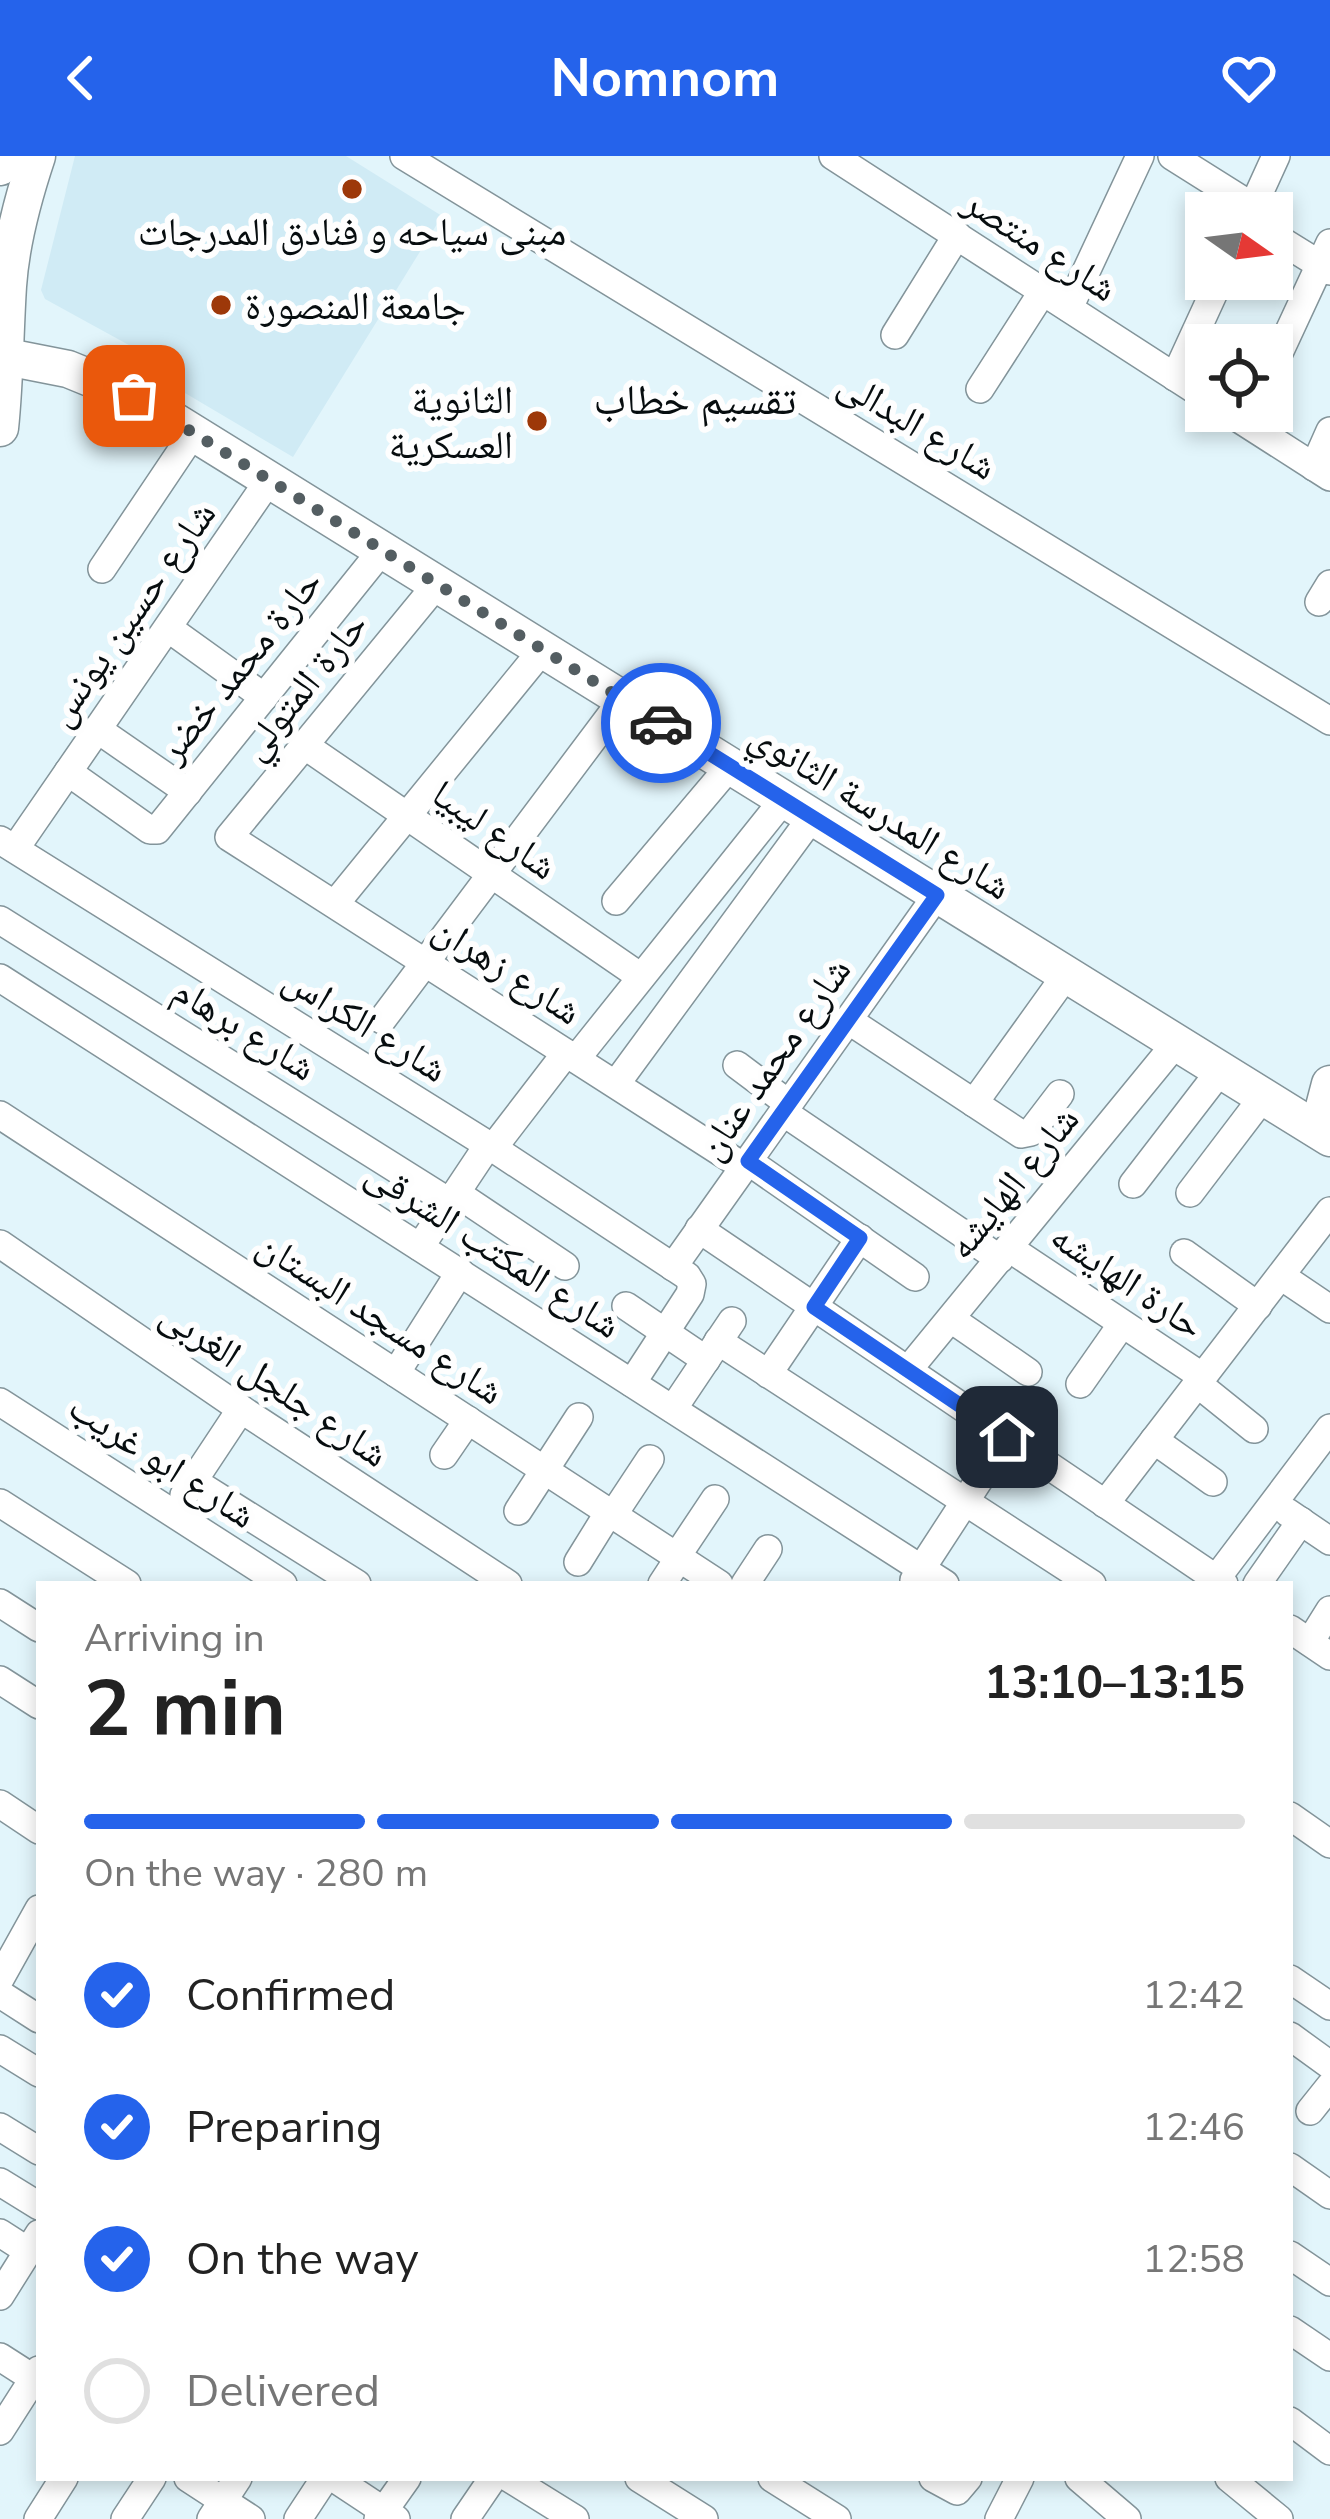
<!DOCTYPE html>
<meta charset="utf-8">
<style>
body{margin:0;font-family:"Nunito Sans","Noto Naskh Arabic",sans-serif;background:#f2f2f2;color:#222;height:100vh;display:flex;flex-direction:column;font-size:45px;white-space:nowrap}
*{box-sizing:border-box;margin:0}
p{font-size:39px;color:#767676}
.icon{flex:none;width:66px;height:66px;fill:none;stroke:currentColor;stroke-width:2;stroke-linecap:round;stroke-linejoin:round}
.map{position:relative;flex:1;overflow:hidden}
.sheet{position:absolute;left:36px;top:1425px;width:1257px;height:900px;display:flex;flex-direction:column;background:#fff;border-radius:0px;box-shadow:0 6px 18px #0003}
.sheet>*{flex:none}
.needle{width:78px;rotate:104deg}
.controls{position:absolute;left:1185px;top:36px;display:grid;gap:24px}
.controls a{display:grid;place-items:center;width:108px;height:108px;border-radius:0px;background:#fff;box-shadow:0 6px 18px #0003;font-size:60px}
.pin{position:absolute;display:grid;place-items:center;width:102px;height:102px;color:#fff;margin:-51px;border-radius:24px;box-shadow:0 6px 18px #0006}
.courier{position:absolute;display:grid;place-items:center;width:120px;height:120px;margin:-60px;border:9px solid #2563eb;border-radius:50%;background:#fff;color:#222;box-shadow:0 3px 15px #0007}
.overview em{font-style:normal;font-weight:700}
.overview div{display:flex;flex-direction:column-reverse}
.overview{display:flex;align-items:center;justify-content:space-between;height:204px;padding:0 48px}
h1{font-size:78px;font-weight:700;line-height:90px}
.bar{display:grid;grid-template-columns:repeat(4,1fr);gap:18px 12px;align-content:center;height:144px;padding:0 48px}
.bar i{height:15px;border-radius:9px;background:#e0e0e0}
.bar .current{background:#2563eb}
.bar p{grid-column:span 4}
ol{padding:0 48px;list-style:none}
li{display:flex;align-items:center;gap:36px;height:132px}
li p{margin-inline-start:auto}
li .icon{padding:12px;border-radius:50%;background:#2563eb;color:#fff;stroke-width:4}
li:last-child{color:#767676}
li i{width:66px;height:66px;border:6px solid #e0e0e0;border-radius:50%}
header{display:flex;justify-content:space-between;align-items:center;height:156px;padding:0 48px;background:#2563eb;color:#fff;font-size:54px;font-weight:700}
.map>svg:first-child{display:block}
.built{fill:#d0ebf5}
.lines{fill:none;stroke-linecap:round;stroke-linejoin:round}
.street-casing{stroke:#83949a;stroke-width:30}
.secondary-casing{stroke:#83949a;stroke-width:39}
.street{stroke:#fff;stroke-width:27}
.secondary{stroke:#fff;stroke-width:36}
.done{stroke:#545e62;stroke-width:12;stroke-dasharray:0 21.6}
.route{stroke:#2563eb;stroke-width:15}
.poi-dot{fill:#9d3809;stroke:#fefefe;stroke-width:4.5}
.labels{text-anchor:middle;stroke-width:12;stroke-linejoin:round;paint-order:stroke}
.poi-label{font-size:39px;fill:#070d0f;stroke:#fefefe}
.street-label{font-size:39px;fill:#070d0f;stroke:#fefefe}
.neighbourhood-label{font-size:42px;fill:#070d0f;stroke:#fefefe}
</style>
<header><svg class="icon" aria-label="back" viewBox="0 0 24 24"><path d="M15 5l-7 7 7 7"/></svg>Nomnom<svg class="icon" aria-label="heart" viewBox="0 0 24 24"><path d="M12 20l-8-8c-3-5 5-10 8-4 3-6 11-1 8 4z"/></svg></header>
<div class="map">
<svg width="1330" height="2363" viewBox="0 0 1330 2363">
<rect width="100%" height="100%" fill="#e2f5fb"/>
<polygon class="built" points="75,0 346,0 442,60 293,301 141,211 147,199 45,143 41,134"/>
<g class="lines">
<g class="street-casing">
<g id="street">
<polyline points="404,0 1330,565"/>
<polyline points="833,0 1206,241"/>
<polyline points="1172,0 1253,51"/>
<polyline points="1250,57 1276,0"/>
<polyline points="1272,79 1330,115"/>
<polyline points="1069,152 1140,0"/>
<polyline points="895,179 957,79"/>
<polyline points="1272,212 1330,87"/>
<polyline points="1175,221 1220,123"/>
<polyline points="980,233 1043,135"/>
<polyline points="1227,255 1330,321"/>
<polyline points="1314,311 1330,275"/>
<polyline points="102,413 194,276"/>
<polyline points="437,428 229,681 744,1011"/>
<polyline points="1319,446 1330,428"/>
<polyline points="168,472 264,541"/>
<polyline points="97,573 188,636"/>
<polyline points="304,589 641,821"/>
<polyline points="68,616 150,674 157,674 382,394"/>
<polyline points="0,684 493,992 687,1120 692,1128 690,1138 632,1227"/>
<polyline points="15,693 269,324"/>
<polyline points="616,745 730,610"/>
<polyline points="335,748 543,493"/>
<polyline points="0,764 449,1046"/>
<polyline points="0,822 945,1428"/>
<polyline points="382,864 623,543"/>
<polyline points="848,864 1021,978 1031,976 1060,938"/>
<polyline points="576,903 784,643"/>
<polyline points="737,909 789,948"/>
<polyline points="616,928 812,661"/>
<polyline points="974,947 1066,819"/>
<polyline points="783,956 1000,1103"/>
<polyline points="0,959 719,1428"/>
<polyline points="493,992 566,897"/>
<polyline points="748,1005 915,1121"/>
<polyline points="1133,1028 1220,915"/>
<polyline points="456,1037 565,1110"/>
<polyline points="1190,1037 1263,941"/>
<polyline points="699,1073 1224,1428"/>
<polyline points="0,1088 241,1253 508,1428"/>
<polyline points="420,1091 488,989"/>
<polyline points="1009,1092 1203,1221"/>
<polyline points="1184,1097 1258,1150"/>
<polyline points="673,1111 937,739"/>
<polyline points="1281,1120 1330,1153"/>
<polyline points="626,1150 706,1204"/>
<polyline points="951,1163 1028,1216"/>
<polyline points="718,1185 1092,1428"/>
<polyline points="908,1214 1176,887"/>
<polyline points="396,1217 460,1116"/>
<polyline points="768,1218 860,1082"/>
<polyline points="1080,1228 1122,1168"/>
<polyline points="1198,1228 1254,1273"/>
<polyline points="0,1246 283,1428"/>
<polyline points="673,1253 732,1165"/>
<polyline points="1154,1284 1213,1326"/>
<polyline points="444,1299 468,1264"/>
<polyline points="193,1325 357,1428"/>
<polyline points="184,1339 241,1253"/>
<polyline points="0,1347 127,1428"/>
<polyline points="1105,1348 1330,1055"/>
<polyline points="518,1355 579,1261"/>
<polyline points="1287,1356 1330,1385"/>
<polyline points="613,1359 650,1303"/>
<polyline points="677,1400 715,1343"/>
<polyline points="578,1406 609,1356"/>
<polyline points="1216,1423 1330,1272"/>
<polyline points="914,1424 1007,1281"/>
<polyline points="662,1428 679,1402"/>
<polyline points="745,1428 768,1393"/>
<polyline points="1257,1428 1301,1365"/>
<polyline points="0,1447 39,1472"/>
<polyline points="1290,1473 1330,1500"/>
<polyline points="1310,1486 1330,1454"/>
<polyline points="0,1524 39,1549"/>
<polyline points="0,1648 39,1674"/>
<polyline points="1290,1660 1330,1688"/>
<polyline points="0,1823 39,1753"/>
<polyline points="1290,1823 1330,1850"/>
<polyline points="0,1838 39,1863"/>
<polyline points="1290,1880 1330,1909"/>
<polyline points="0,1893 39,1917"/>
<polyline points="1310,1955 1330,1930"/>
<polyline points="0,1971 39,1995"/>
<polyline points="1290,2011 1330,2039"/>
<polyline points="0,2026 39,2050"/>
<polyline points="0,2077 28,2095"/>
<polyline points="1290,2099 1330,2126"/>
<polyline points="0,2140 39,2078"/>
<polyline points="1290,2174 1330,2201"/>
<polyline points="0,2201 39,2226"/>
<polyline points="1290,2265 1330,2295"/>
<polyline points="0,2275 39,2214"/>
<polyline points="188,2322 251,2363"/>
<polyline points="334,2322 396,2363"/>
<polyline points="509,2322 575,2363"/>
<polyline points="639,2322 704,2363"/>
<polyline points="772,2322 837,2363"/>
<polyline points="933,2322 957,2335 968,2322"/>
<polyline points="1079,2322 1127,2363"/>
<polyline points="1229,2322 1279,2363"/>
<polyline points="38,2363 64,2322"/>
<polyline points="125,2363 152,2322"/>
<polyline points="211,2363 238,2322"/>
<polyline points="298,2363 325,2322"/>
<polyline points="378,2363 407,2322"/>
<polyline points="465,2363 493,2322"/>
<polyline points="999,2363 1020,2322"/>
</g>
</g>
<g class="secondary-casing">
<g id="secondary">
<polyline points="0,11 8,0"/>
<polyline points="7,201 68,213 134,240 1330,982"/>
<path d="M0,272c5,-47 5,-94 8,-142 3,-45 15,-88 29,-130"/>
<polyline points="1318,974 1330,928"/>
</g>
</g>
<use href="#street" class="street"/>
<use href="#secondary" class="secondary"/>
</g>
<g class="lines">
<polyline class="done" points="134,240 661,567"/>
<polyline class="route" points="661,567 937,739 748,1005 860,1082 814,1151 1007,1281"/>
</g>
<g class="poi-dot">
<circle cx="352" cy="33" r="12"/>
<circle cx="221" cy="149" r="12"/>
<circle cx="537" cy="265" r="12"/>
</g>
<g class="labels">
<g class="poi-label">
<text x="352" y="89">مبنى سياحه و فنادق المدرجات</text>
<text x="245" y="163" text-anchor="start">جامعة المنصورة</text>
<text x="513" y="257" text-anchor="end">الثانوية<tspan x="513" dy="45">العسكرية</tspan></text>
</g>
<g class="street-label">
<text transform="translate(1041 88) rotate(33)" y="14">شارع منتصر</text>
<text transform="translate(918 268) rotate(31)" y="14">شارع البدالى</text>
<text transform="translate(130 457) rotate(-55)" y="14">شارع حسين يونس</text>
<text transform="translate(239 509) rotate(-51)" y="14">حارة محمد خضر</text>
<text transform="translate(303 529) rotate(-51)" y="14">حارة المتولي</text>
<text transform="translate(881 654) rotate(32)" y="14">شارع المدرسة الثانوي</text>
<text transform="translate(495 673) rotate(35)" y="14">شارع ليبيا</text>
<text transform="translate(508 813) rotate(33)" y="14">شارع زهران</text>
<text transform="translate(366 867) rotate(32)" y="14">شارع الكراس</text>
<text transform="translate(245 872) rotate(32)" y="14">شارع برهام</text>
<text transform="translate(773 902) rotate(-55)" y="14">شارع محمد عنان</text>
<text transform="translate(1012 1026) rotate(-51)" y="14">شارع الهايشه</text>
<text transform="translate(494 1092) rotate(33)" y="14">شارع المكتب الشرقى</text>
<text transform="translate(1128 1124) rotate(34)" y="14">حارة الهايشه</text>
<text transform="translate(381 1161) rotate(33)" y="14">شارع مسجد البستان</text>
<text transform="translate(275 1227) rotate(34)" y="14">شارع جلجل الغربى</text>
<text transform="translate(163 1304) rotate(33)" y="14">شارع ابو غريب</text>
</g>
<g class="neighbourhood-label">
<text x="695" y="258">تقسيم خطاب</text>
</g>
</g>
</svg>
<div class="controls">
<a><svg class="needle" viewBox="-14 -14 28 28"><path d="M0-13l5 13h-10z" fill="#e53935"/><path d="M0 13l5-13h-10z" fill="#767676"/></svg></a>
<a><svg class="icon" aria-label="locate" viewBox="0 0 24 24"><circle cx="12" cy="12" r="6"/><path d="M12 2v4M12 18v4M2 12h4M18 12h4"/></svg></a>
</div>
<div class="pin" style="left:134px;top:240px;background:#ea580c"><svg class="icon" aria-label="bag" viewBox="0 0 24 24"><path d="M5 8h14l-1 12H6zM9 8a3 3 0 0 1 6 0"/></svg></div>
<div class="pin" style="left:1007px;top:1281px;background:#1f2937"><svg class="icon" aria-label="home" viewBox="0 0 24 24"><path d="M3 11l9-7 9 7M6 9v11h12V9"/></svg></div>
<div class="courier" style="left:661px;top:567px"><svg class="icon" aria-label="car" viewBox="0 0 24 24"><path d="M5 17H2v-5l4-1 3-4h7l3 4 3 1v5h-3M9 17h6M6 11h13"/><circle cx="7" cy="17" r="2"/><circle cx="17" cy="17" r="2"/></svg></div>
<section class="sheet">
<div class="overview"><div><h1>2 min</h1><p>Arriving in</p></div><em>13:10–13:15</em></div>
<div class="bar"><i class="current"></i><i class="current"></i><i class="current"></i><i></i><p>On the way · 280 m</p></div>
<ol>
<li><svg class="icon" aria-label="check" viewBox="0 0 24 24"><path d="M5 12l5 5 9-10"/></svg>Confirmed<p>12:42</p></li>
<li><svg class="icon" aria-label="check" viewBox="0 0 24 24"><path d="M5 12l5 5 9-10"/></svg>Preparing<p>12:46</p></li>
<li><svg class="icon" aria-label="check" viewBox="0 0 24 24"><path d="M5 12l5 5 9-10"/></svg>On the way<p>12:58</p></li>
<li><i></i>Delivered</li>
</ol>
</section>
</div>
